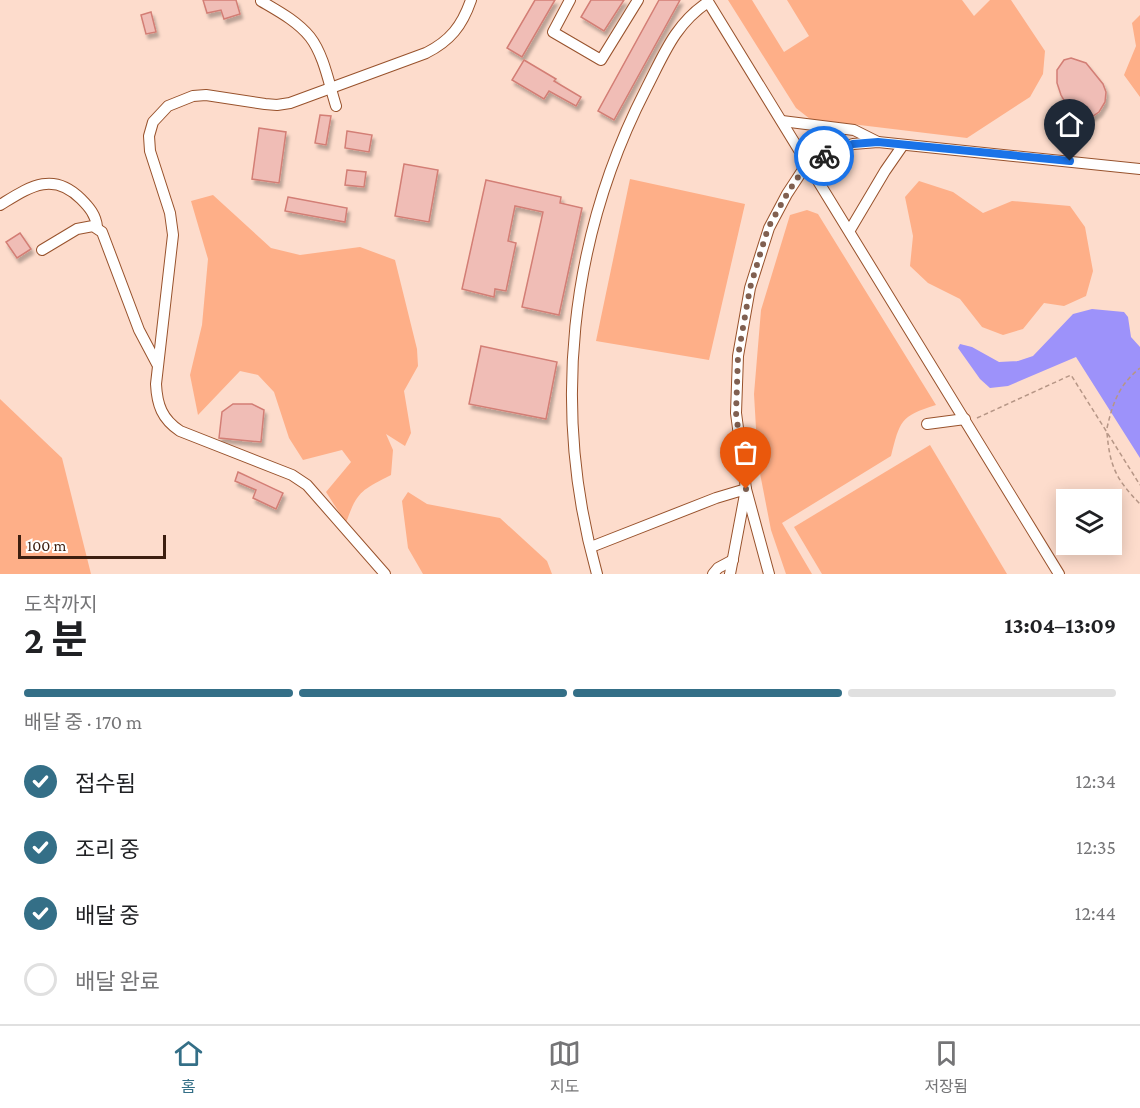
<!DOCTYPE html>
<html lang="ko">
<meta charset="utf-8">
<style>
body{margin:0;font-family:"Crimson Pro","Noto Sans KR",serif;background:#f6f6f6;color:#202124;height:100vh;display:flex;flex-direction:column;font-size:22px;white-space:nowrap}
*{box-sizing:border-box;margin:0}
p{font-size:20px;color:#757577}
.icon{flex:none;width:33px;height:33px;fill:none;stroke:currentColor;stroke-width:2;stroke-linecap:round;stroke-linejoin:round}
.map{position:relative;height:574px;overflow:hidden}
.details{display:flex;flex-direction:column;background:#fff;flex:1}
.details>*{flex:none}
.buttons{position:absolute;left:1056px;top:489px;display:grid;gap:12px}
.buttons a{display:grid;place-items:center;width:66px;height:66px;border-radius:0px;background:#fff;box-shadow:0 3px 15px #0003;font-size:30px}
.scale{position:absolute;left:18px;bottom:15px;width:148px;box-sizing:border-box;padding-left:6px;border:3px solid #3c1e0f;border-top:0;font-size:16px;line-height:21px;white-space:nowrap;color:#3c1e0f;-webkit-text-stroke:4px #fff;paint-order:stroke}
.pin{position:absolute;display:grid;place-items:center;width:51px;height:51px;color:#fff;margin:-62px -26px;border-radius:50% 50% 50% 0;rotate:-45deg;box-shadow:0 0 6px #0007}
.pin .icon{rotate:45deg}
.courier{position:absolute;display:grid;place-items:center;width:60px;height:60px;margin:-30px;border:4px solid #1a73e8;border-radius:50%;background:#fff;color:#222;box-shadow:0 2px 8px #0007}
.headline em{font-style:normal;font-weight:700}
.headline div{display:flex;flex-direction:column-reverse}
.headline{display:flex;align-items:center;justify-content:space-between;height:102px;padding:0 24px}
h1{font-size:39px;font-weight:700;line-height:45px}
.bar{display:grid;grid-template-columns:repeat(4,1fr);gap:9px 6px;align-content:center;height:72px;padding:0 24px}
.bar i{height:8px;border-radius:4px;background:#e0e0e0}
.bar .on{background:#346f87}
.bar p{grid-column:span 4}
ol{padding:0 24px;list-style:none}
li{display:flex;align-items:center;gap:18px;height:66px}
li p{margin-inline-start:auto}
li .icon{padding:6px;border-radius:50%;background:#346f87;color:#fff;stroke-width:4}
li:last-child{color:#757577}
li i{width:33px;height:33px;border:3px solid #e0e0e0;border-radius:50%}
.menu{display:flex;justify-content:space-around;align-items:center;height:84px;border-top:2px solid #e0e0e0;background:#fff;font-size:16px;color:#757577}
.menu a{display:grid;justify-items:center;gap:3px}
.menu .on{color:#346f87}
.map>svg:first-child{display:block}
.green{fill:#feaf88}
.water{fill:#9d92fa}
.building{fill:#f0bdb6;stroke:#d37e75;stroke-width:1.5;filter:url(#shadow)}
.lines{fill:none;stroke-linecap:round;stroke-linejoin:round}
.minor-casing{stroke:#98522c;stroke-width:12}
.path{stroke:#b69686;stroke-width:1.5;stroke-dasharray:4.5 3;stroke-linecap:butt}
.minor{stroke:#fff;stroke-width:10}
.done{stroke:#806051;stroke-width:6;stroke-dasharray:0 10.8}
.route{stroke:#1a73e8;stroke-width:8}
</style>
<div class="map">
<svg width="1140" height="574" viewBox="0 0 1140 574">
<defs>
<filter id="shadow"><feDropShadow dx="2.5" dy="4.5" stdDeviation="1.5" flood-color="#0004"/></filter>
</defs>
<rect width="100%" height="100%" fill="#fddccc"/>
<g class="green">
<polygon points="728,0 752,0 784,52 809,36 787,0 962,0 974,16 990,0 1011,0 1045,51 1043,74 1030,97 967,138 810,119 796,108"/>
<polygon points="1140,15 1140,97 1124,75 1136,46 1132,23"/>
<polygon points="630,179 745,204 709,360 596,341"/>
<polygon points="919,181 953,192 983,213 1012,201 1070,206 1085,227 1093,271 1086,296 1064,306 1044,303 1023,329 1003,335 982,327 960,299 928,283 910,266 913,236 905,197"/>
<path d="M213,195l58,53 29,7 60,-8 35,13 22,89 1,17 -14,25 7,42 -6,13 -19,-12 7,16 -2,25c-29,15 -34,16 -45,48l-20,-31 25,-30 -9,-12 -39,10 -14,-22 -15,-46 -16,-17 -18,-4 -42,44 -8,-40 12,-50 6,-66 -17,-58z"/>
<path d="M807,210l11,4 118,191c-36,11 -36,16 -45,51l-109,67 30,51h-26l-15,-44 -13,-67 -4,-69 7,-84 29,-95z"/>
<polygon points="0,399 62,458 91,574 0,574"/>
<polygon points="930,445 1007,574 822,574 794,527"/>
<polygon points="408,492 427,504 500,518 547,561 552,574 423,574 408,548 402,501"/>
</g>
<polygon class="water" points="1092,309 1124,312 1128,317 1131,337 1140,347 1140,458 1076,357 1008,386 990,388 980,379 958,348 960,344 972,347 999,362 1018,361 1033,356 1073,314"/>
<g class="building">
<polygon points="203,0 236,0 240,14 224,19 221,10 207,13"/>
<polygon points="535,0 555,0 522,57 507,48"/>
<polygon points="591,0 624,0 604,31 581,17"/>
<polygon points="659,0 680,0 614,120 598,111"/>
<polygon points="151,12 156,32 146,34 141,15"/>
<polygon points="1071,58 1086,63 1103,84 1106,92 1105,102 1099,112 1093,116 1079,115 1069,109 1061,95 1057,83 1057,70 1064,60"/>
<polygon points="524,60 556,79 554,81 581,97 576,106 549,91 544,99 512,80"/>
<polygon points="320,115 331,116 326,145 315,143"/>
<polygon points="259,128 286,132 279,183 252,179"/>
<polygon points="347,131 372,135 369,152 345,148"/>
<polygon points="404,164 438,170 429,222 395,216"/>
<polygon points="347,170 366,172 364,187 345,185"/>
<polygon points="486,180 561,197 560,203 582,208 559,315 522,307 543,212 515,206 508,241 516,243 506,291 495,289 494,297 462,289"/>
<polygon points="288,197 347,208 345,222 285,211"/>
<polygon points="20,233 31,249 17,258 6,242"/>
<polygon points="481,346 557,362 546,419 469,404"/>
<polygon points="233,404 252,404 264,410 261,442 219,438 222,412"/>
<polygon points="238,472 283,493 276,509 253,498 256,490 235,481"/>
</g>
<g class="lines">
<g class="minor-casing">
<g id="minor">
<polyline points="570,0 553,32 601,60 638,0"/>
<polyline points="707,0 1059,574"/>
<path d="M261,1c17,10 36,20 49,36 14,18 19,47 26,69"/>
<polyline points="782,121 854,130 878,142"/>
<path d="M0,205c28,-17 52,-35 81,-6 8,8 15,16 16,28"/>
<polyline points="850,230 885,171 903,145"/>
<polyline points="42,250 77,229 93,226 102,232 139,330 157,364"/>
<polyline points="927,424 965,419"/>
<polyline points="591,547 716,498 746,489 730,574"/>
<path d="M385,574l-78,-89 -15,-10 -112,-44c-18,-12 -23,-26 -24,-47l17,-149 -3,-22 -20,-62 -1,-15 4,-14 15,-16 25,-10 13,-1 59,9 12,1 13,-2 136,-50c24,-12 36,-27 45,-53"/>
<path d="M597,574c-46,-163 -28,-335 49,-485 18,-35 29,-65 62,-87"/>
<polyline points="713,574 718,568 733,560"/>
<polyline points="769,574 746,489 736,413 738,356 750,288 769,228 787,194 808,162 853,144 878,142 1140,169"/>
</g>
</g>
<g class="path">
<polyline points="977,418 1071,375 1140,485"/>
<path d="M1107,428c6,-26 12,-43 33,-60"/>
<path d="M1107,433c3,34 9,46 33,71"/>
</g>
<use href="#minor" class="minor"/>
</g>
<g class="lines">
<polyline class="done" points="746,489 736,413 738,356 750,288 768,228 787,194 808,162 824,156"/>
<polyline class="route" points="824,156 853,144 878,142 1070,161"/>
</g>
</svg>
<div class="buttons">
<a><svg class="icon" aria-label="layers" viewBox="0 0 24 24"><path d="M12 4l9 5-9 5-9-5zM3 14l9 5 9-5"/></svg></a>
</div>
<div class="scale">100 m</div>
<div class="pin" style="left:746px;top:489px;background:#ea580c"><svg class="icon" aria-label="bag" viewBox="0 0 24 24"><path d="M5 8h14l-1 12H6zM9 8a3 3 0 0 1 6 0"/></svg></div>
<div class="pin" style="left:1070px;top:161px;background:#1f2937"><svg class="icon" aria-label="home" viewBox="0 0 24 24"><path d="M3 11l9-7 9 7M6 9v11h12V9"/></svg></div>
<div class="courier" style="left:824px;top:156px"><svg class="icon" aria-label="bike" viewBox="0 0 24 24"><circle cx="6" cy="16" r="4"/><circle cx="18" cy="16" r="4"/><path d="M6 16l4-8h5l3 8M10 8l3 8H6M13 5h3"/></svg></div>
</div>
<section class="details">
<div class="headline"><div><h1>2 분</h1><p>도착까지</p></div><em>13:04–13:09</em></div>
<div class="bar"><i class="on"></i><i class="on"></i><i class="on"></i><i></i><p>배달 중 · 170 m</p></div>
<ol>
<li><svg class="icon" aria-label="check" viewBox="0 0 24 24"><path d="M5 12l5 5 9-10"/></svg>접수됨<p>12:34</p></li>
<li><svg class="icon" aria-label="check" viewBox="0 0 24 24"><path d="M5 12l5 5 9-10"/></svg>조리 중<p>12:35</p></li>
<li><svg class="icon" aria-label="check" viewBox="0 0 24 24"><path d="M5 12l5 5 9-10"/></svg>배달 중<p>12:44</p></li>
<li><i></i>배달 완료</li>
</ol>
</section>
<nav class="menu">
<a class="on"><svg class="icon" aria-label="home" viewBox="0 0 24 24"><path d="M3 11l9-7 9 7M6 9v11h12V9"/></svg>홈</a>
<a><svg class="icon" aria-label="map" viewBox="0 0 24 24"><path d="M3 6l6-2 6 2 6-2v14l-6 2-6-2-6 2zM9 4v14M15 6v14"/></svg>지도</a>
<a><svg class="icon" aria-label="saved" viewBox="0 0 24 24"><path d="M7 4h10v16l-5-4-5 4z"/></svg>저장됨</a>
</nav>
